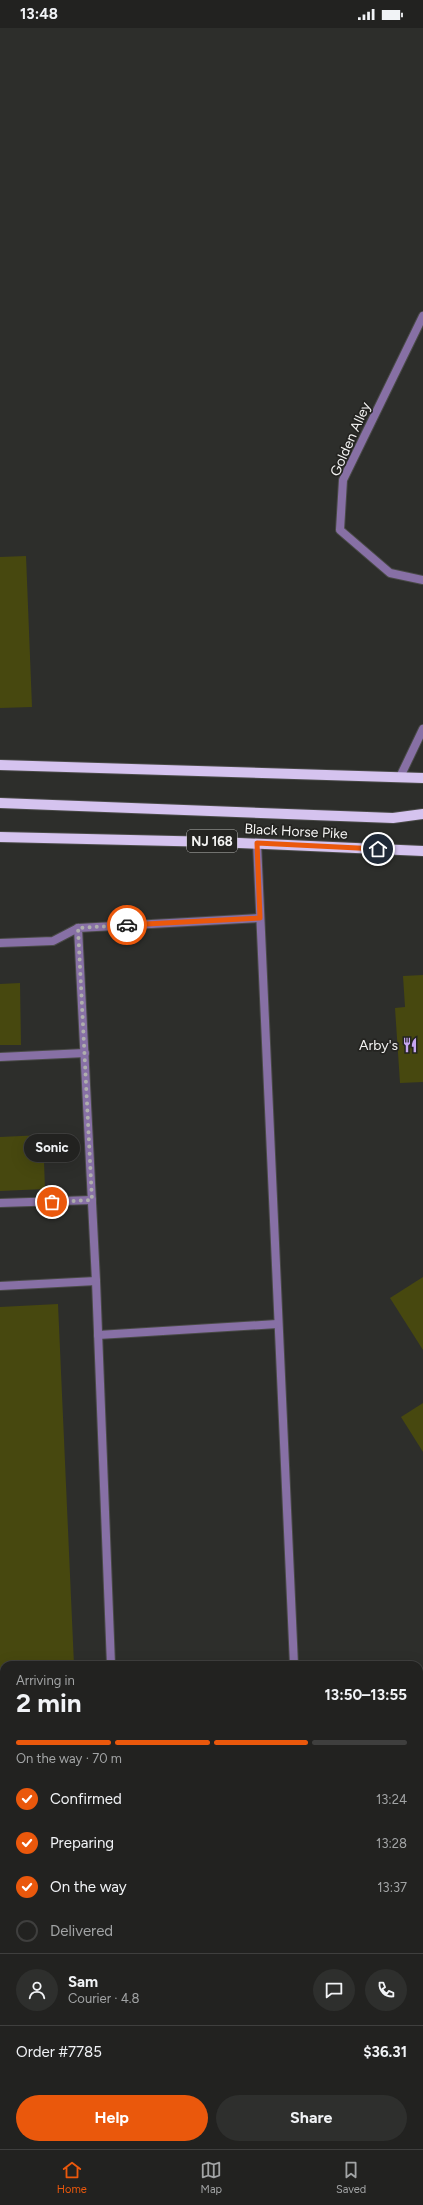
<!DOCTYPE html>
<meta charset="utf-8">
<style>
body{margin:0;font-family:Figtree,sans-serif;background:#2e2f2d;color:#f1f3f6;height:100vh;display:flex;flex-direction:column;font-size:15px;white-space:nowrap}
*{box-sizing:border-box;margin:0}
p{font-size:13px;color:#a2a4a5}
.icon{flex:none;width:22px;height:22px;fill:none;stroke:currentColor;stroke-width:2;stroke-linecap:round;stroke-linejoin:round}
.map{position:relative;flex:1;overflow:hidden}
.sheet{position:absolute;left:0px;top:1633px;width:423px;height:488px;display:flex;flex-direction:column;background:#222220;border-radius:12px 12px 0 0;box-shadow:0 4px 16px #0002,0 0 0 1px #3f3f3e}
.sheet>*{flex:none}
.pin{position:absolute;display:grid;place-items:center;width:34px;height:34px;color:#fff;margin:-17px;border:2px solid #fff;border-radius:50%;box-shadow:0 1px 4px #0007}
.courier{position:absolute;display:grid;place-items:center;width:40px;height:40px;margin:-20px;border:3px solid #ea580c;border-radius:50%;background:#fff;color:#222;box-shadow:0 1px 5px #0007}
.bubble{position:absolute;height:28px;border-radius:14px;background:#222220;box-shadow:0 4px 16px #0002,0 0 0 1px #3f3f3e;font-size:13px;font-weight:700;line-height:28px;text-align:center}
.summary em{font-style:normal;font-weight:700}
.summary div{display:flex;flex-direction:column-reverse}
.summary{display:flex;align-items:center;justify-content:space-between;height:68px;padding:0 16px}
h1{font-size:26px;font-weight:700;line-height:30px}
.bar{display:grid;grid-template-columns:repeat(4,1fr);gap:6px 4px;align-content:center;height:48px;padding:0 16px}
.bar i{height:5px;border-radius:3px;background:#3f3f3e}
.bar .selected{background:#ea580c}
.bar p{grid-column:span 4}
.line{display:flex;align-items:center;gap:10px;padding:0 16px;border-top:1px solid #3f3f3e}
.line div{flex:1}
.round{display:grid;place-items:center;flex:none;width:42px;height:42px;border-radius:21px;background:#2e2f2d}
ol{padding:0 16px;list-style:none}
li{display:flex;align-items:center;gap:12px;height:44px}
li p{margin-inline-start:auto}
li .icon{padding:4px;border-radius:50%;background:#ea580c;color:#fff;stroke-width:4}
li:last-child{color:#a2a4a5}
li i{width:22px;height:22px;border:2px solid #3f3f3e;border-radius:50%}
.button{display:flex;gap:8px;margin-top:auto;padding:8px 16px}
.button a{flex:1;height:46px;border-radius:24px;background:#ea580c;color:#fff;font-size:16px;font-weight:700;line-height:46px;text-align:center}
.button a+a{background:#2e2f2d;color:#f1f3f6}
.status{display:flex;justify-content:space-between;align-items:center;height:28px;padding:0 20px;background:#222220;direction:ltr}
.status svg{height:11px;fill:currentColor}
.tab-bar{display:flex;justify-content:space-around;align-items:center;height:56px;border-top:1px solid #3f3f3e;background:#222220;font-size:11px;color:#a2a4a5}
.tab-bar a{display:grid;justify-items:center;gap:2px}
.tab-bar .selected{color:#ea580c}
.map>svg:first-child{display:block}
.building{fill:#47480f}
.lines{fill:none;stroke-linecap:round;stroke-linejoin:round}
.service-casing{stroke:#494a47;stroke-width:10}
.minor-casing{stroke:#494a47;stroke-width:10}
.primary-casing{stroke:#494a47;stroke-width:12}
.service{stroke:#8770a5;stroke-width:8}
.minor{stroke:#8770a5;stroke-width:8}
.primary{stroke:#d5c3ef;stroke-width:10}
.done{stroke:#aeaeac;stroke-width:4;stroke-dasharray:0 7.2}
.route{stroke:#ea580c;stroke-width:5}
.labels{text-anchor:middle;stroke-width:3.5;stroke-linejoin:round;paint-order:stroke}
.shield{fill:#242421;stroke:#b5b5b3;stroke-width:1}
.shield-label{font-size:13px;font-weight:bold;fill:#f3f3f2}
.street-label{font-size:14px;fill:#f3f3f2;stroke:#242421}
.poi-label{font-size:14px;fill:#f3f3f2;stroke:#242421;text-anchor:end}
</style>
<div class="status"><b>13:48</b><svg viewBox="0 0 49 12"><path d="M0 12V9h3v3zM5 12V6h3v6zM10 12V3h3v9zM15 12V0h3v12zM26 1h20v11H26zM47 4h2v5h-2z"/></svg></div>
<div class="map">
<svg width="423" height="2121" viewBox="0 0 423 2121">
<rect width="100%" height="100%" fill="#2d2e2b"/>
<g class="building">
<polygon points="26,528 32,679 0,680 0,529"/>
<polygon points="423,947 423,1054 400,1055 395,980 405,979 403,948"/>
<polygon points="20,955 21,1017 0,1017 0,956"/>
<polygon points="43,1107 45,1161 0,1163 0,1109"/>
<polygon points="423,1249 423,1322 390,1270"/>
<polygon points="58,1276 74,1637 4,1637 4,1738 0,1738 0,1279"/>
<polygon points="423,1375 423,1424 401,1389"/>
<polygon points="0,1801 4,1801 4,2117 96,2117 96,2121 0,2121"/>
<polygon points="419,2008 423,2008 423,2083 419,2082"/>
</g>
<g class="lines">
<g class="service-casing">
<g id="service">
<polyline points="423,288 343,452 340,502 390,545 423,552"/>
<polyline points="257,815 294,1637"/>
<polyline points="0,915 53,913 78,900"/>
<polyline points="0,1029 85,1025"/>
<polyline points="0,1175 92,1172"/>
<polyline points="0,1258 96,1253"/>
<polyline points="98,1307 277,1296"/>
<polyline points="111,1637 96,1253 78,900 260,890"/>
<polyline points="419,1670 423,1667"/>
<polyline points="0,1769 4,1769"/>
<polyline points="419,1982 423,1982"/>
<polyline points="419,2116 423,2116"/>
<polyline points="136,2117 136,2121"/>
<polyline points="359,2118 403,2117"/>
</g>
</g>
<g class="minor-casing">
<polyline id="minor" points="400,749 423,701"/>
</g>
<g class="primary-casing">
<g id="primary">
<polyline points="0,737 423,750"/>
<polyline points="0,775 393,790 423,786"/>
<polyline points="0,809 217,814 423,823"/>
</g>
</g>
<use href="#service" class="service"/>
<use href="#minor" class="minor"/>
<use href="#primary" class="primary"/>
</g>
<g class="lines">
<polyline class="done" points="52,1174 92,1172 78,900 127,897"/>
<polyline class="route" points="127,897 260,890 257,815 378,821"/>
</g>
<defs>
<g id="restaurant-bare" transform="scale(1.2)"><path d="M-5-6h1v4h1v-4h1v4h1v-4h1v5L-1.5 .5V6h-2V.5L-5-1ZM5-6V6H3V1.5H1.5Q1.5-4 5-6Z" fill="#c6a6f0" stroke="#242421" stroke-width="2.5" paint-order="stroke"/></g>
</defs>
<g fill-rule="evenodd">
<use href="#restaurant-bare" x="410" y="1017"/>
</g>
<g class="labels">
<rect class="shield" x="187" y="802" width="50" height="22" rx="3"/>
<g class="shield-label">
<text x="212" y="818">NJ 168</text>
</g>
<g class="street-label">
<text transform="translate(350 411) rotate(-66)" y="5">Golden Alley</text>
<text transform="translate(296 803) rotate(3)" y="5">Black Horse Pike</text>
</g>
<g class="poi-label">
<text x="398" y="1022">Arby's</text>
</g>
</g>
</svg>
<div class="pin" style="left:52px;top:1174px;background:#ea580c"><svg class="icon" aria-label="bag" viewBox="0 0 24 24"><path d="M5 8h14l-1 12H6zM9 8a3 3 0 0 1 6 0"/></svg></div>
<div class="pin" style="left:378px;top:821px;background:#1f2937"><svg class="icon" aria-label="home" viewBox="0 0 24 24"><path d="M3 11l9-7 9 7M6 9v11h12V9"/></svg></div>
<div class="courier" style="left:127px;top:897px"><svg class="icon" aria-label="car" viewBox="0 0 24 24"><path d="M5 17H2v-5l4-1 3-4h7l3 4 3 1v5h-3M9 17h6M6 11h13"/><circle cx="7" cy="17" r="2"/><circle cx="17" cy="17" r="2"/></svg></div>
<div class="bubble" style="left:24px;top:1106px;width:56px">Sonic</div>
<section class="sheet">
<div class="summary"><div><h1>2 min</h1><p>Arriving in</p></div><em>13:50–13:55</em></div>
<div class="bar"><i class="selected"></i><i class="selected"></i><i class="selected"></i><i></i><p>On the way · 70 m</p></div>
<ol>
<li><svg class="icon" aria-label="check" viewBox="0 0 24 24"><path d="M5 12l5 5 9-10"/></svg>Confirmed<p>13:24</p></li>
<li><svg class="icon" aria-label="check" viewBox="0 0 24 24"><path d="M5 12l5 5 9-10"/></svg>Preparing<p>13:28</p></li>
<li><svg class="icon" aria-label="check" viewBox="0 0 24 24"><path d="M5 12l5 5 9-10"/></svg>On the way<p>13:37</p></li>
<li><i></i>Delivered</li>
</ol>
<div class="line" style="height:72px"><a class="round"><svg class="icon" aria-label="person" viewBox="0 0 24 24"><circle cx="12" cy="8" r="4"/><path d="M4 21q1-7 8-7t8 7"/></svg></a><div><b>Sam</b><p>Courier · 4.8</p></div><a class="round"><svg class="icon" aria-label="chat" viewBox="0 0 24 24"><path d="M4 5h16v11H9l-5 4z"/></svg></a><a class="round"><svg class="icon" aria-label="phone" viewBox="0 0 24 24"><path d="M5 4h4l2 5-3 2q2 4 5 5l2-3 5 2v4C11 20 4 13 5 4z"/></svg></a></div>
<div class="line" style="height:52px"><div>Order #7785</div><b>$36.31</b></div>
<div class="button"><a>Help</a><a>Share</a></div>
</section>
</div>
<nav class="tab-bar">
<a class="selected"><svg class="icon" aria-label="home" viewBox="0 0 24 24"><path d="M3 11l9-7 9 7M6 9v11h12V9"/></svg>Home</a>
<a><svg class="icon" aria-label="map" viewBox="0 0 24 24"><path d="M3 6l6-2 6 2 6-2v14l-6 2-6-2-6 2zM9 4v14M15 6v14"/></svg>Map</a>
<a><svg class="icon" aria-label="saved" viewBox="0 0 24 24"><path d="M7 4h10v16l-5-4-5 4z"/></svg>Saved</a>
</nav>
